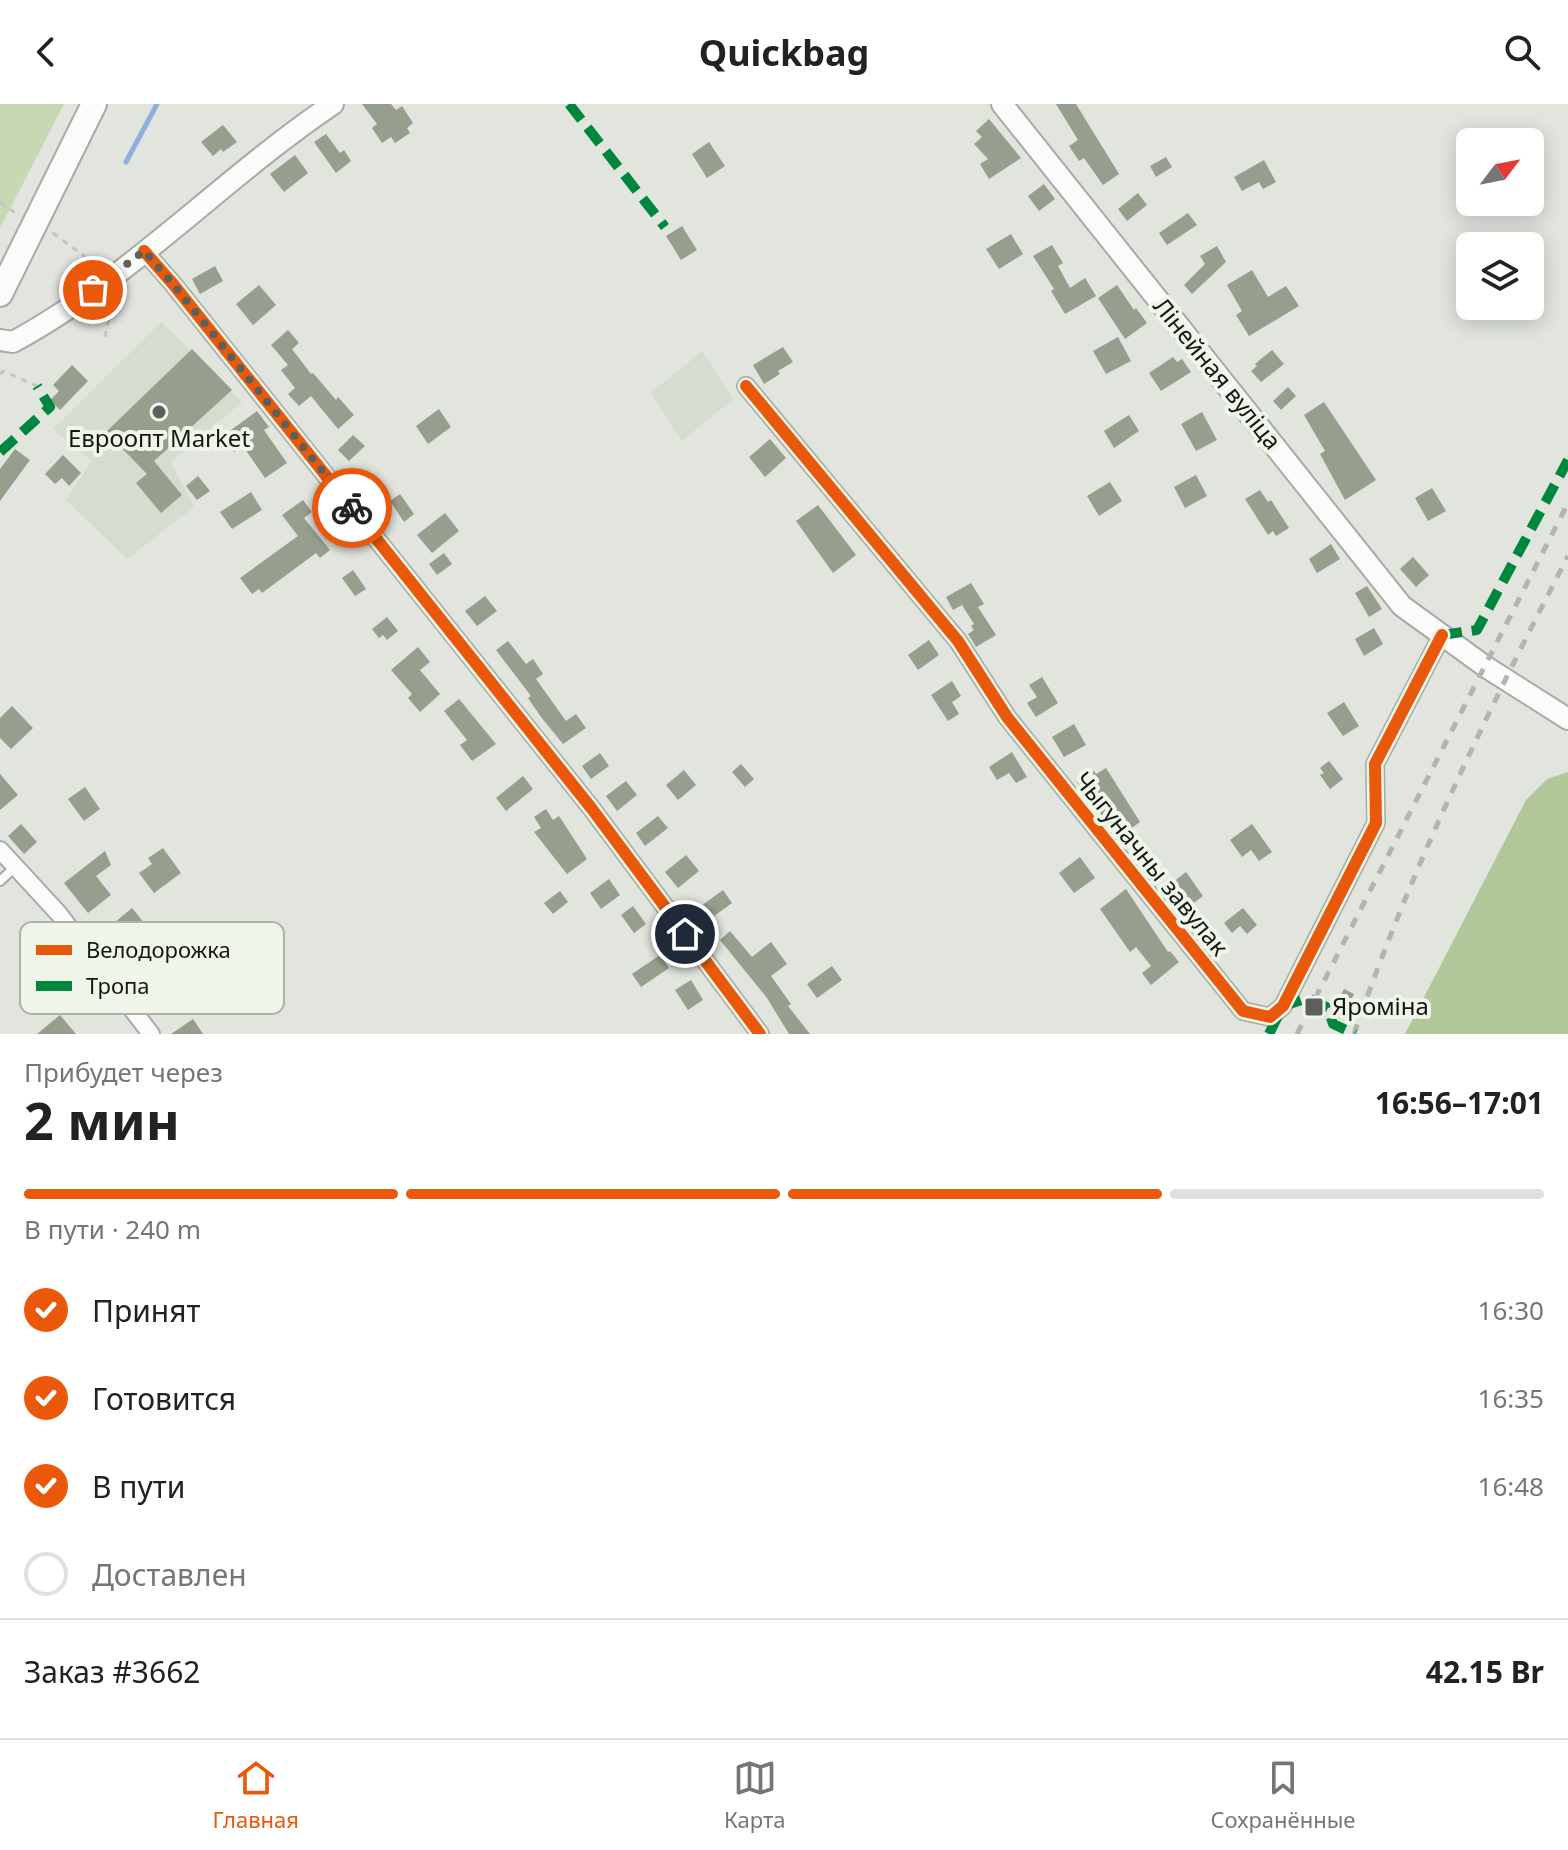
<!DOCTYPE html>
<html lang="ru">
<meta charset="utf-8">
<style>
body{margin:0;font-family:"Noto Sans",sans-serif;background:#f2f2f2;color:#222;height:100vh;display:flex;flex-direction:column;font-size:30px;white-space:nowrap}
*{box-sizing:border-box;margin:0}
p{font-size:26px;color:#767676}
.icon{flex:none;width:44px;height:44px;fill:none;stroke:currentColor;stroke-width:2;stroke-linecap:round;stroke-linejoin:round}
.map{position:relative;height:930px;overflow:hidden}
.details{display:flex;flex-direction:column;background:#fff;flex:1}
.details>*{flex:none}
.needle{width:52px;rotate:58deg}
.buttons{position:absolute;left:1456px;top:24px;display:grid;gap:16px}
.buttons a{display:grid;place-items:center;width:88px;height:88px;border-radius:12px;background:#fff;box-shadow:0 4px 20px #0003;font-size:40px}
.pin{position:absolute;display:grid;place-items:center;width:68px;height:68px;color:#fff;margin:-34px;border:4px solid #fff;border-radius:50%;box-shadow:0 2px 8px #0007}
.courier{position:absolute;display:grid;place-items:center;width:80px;height:80px;margin:-40px;border:6px solid #ea580c;border-radius:50%;background:#fff;color:#222;box-shadow:0 2px 10px #0007}
.headline em{font-style:normal;font-weight:700}
.headline div{display:flex;flex-direction:column-reverse}
.headline{display:flex;align-items:center;justify-content:space-between;height:136px;padding:0 24px}
h1{font-size:52px;font-weight:700;line-height:60px}
.bar{display:grid;grid-template-columns:repeat(4,1fr);gap:12px 8px;align-content:center;height:96px;padding:0 24px}
.bar i{height:10px;border-radius:6px;background:#e0e0e0}
.bar .selected{background:#ea580c}
.bar p{grid-column:span 4}
.line{display:flex;align-items:center;gap:20px;padding:0 24px;border-top:2px solid #e0e0e0}
.line div{flex:1}
ol{padding:0 24px;list-style:none}
li{display:flex;align-items:center;gap:24px;height:88px}
li p{margin-inline-start:auto}
li .icon{padding:8px;border-radius:50%;background:#ea580c;color:#fff;stroke-width:4}
li:last-child{color:#767676}
li i{width:44px;height:44px;border:4px solid #e0e0e0;border-radius:50%}
header{display:flex;justify-content:space-between;align-items:center;height:104px;padding:0 24px;background:#fff;font-size:36px;font-weight:700}
.tab-bar{display:flex;justify-content:space-around;align-items:center;height:112px;border-top:2px solid #e0e0e0;background:#fff;font-size:22px;color:#767676}
.tab-bar a{display:grid;justify-items:center;gap:4px}
.tab-bar .selected{color:#ea580c}
.map>svg:first-child{display:block}
.built{fill:#d5ddcf}
.green{fill:#c6d8b4}
.forest{fill:#b1c79a}
.lines{fill:none;stroke-linecap:round;stroke-linejoin:round}
.stream{stroke:#8eb0dc;stroke-width:5}
.building{fill:#969e8d}
.service-casing{stroke:#a7aaa5;stroke-width:12}
.minor-casing{stroke:#a7aaa5;stroke-width:20}
.tertiary-casing{stroke:#a7aaa5;stroke-width:24}
.primary-casing{stroke:#a7aaa5;stroke-width:28}
.path{stroke:#c3c5c2;stroke-width:3;stroke-dasharray:6 6;stroke-linecap:butt}
.service{stroke:#fafbfa;stroke-width:8}
.minor{stroke:#fafbfa;stroke-width:16}
.tertiary{stroke:#fafbfa;stroke-width:20}
.primary{stroke:#fafbfa;stroke-width:24}
.rail{stroke:#b2b3b2;stroke-width:5;stroke-dasharray:10 10;stroke-linecap:butt}
.quiet{stroke:#00873e;stroke-width:10;stroke-dasharray:20 10;stroke-linecap:butt}
.cycleway-casing{stroke:#eff5e8;stroke-width:17}
.cycleway{stroke:#e8590c;stroke-width:12}
.done{stroke:#5c5f5a;stroke-width:8;stroke-dasharray:0 14.4}
.route{stroke:#ea580c;stroke-width:10}
.poi-dot{fill:#5c5f5a;stroke:#eff5e8;stroke-width:3}
.labels{text-anchor:middle;stroke-width:8;stroke-linejoin:round;paint-order:stroke}
.street-label{font-size:24px;fill:#151713;stroke:#eff5e8}
.poi-label{font-size:24px;fill:#151713;stroke:#eff5e8}
.key{fill:#eff5e8;stroke:#aeb2a8;stroke-width:2}
.key-label{font-size:22px;fill:#151713}
</style>
<header><svg class="icon" aria-label="back" viewBox="0 0 24 24"><path d="M15 5l-7 7 7 7"/></svg>Quickbag<svg class="icon" aria-label="search" viewBox="0 0 24 24"><circle cx="10" cy="10" r="6"/><path d="M15 15l6 6"/></svg></header>
<div class="map">
<svg width="1568" height="930" viewBox="0 0 1568 930">
<rect width="100%" height="100%" fill="#e1e5de"/>
<g class="built">
<polygon points="161,218 242,298 171,358 194,403 127,455 66,396 92,357 53,325"/>
<polygon points="702,247 733,295 682,337 651,289"/>
</g>
<polygon class="green" points="0,0 64,0 0,124"/>
<polygon class="forest" points="1568,668 1568,930 1405,930 1526,696 1547,675"/>
<g class="lines">
<polyline class="stream" points="126,58 157,0"/>
</g>
<g class="building">
<polygon points="362,0 391,0 396,6 402,2 413,19 407,24 410,29 395,39 391,33 382,39 372,24 377,20"/>
<polygon points="1056,0 1076,0 1119,70 1103,81 1084,54 1079,57 1069,42 1078,36"/>
<polygon points="989,15 1021,54 989,75 980,60 988,55 974,40 982,33 976,27"/>
<polygon points="223,21 237,38 223,48 221,45 213,52 201,38"/>
<polygon points="326,30 340,49 344,46 351,57 336,69 314,38"/>
<polygon points="709,38 725,62 707,74 692,50"/>
<polygon points="295,51 308,69 284,88 270,70"/>
<polygon points="1166,53 1172,63 1156,73 1150,62"/>
<polygon points="1264,56 1276,78 1263,85 1259,78 1242,87 1234,73"/>
<polygon points="1044,80 1055,95 1039,107 1028,92"/>
<polygon points="1138,89 1147,101 1127,117 1118,105"/>
<polygon points="1188,109 1197,121 1167,141 1159,129"/>
<polygon points="682,122 697,146 681,156 666,132"/>
<polygon points="1011,130 1023,150 999,165 986,145"/>
<polygon points="1052,141 1063,159 1058,162 1070,184 1085,174 1096,192 1065,210 1051,187 1054,185 1033,152"/>
<polygon points="1217,142 1226,158 1192,190 1184,181 1205,160 1200,152"/>
<polygon points="215,162 223,177 200,190 192,175"/>
<polygon points="1252,166 1268,193 1286,182 1299,202 1249,232 1236,211 1242,207 1227,181"/>
<polygon points="259,181 276,201 253,221 236,200"/>
<polygon points="1117,181 1134,206 1136,204 1147,219 1125,235 1098,194"/>
<polygon points="288,226 299,239 292,245 311,270 313,269 336,296 338,293 354,311 338,325 311,292 299,302 288,290 295,284 281,266 288,261 271,241"/>
<polygon points="1118,233 1131,257 1106,270 1093,247"/>
<polygon points="783,243 793,258 778,267 780,270 764,280 753,261"/>
<polygon points="192,245 232,286 154,357 182,391 161,409 136,379 147,370 106,328"/>
<polygon points="1272,246 1284,260 1261,278 1251,267 1257,262 1255,260"/>
<polygon points="1173,253 1177,258 1182,255 1191,268 1161,287 1149,269"/>
<polygon points="72,261 88,277 60,306 50,296 59,287 53,281"/>
<polygon points="1288,283 1296,292 1281,306 1273,297"/>
<polygon points="1324,298 1376,376 1345,396 1320,350 1325,347 1304,311"/>
<polygon points="439,305 451,323 428,340 416,322"/>
<polygon points="257,307 269,323 264,326 287,359 265,374 243,342 234,348 223,332"/>
<polygon points="1202,308 1217,336 1196,347 1181,320"/>
<polygon points="1129,311 1139,327 1114,344 1104,327"/>
<polygon points="353,331 365,342 349,357 338,346"/>
<polygon points="770,335 786,354 765,373 749,353"/>
<polygon points="15,345 30,356 0,397 0,365"/>
<polygon points="63,351 81,369 69,382 62,374 55,380 45,370"/>
<polygon points="1196,371 1207,392 1185,404 1174,383"/>
<polygon points="198,372 210,387 197,396 186,382"/>
<polygon points="1110,378 1122,397 1099,412 1087,392"/>
<polygon points="1432,384 1446,407 1428,417 1415,394"/>
<polygon points="1260,386 1268,398 1271,396 1289,424 1276,432 1273,427 1268,431 1245,395"/>
<polygon points="251,388 262,406 232,425 220,408"/>
<polygon points="400,390 414,410 404,418 390,397"/>
<polygon points="303,396 312,408 304,414 330,446 320,454 316,449 262,489 259,485 252,490 240,474 298,432 282,411"/>
<polygon points="818,401 856,451 833,469 796,417"/>
<polygon points="445,409 459,427 432,449 417,431"/>
<polygon points="1331,440 1340,455 1317,469 1309,455"/>
<polygon points="444,449 452,460 437,471 429,460"/>
<polygon points="1413,453 1429,471 1416,483 1400,465"/>
<polygon points="353,466 366,485 355,492 342,474"/>
<polygon points="971,479 984,500 978,503 996,531 976,543 968,530 974,526 971,522 974,520 962,501 953,506 946,493"/>
<polygon points="1367,482 1382,505 1369,513 1355,489"/>
<polygon points="485,492 497,507 477,522 465,507"/>
<polygon points="387,513 398,527 387,536 383,531 379,534 372,525"/>
<polygon points="1374,524 1383,540 1364,552 1355,535"/>
<polygon points="929,536 939,551 918,566 908,551"/>
<polygon points="508,537 526,560 533,555 543,570 536,575 566,617 576,610 586,624 563,640 541,613 528,594 531,592 496,546"/>
<polygon points="418,543 430,558 420,566 440,590 420,608 408,594 412,590 391,566"/>
<polygon points="1042,573 1058,599 1036,613 1027,599 1037,593 1029,581"/>
<polygon points="952,577 961,592 952,598 959,610 948,617 931,591"/>
<polygon points="459,595 496,640 472,657 460,641 467,636 444,607"/>
<polygon points="1344,598 1359,622 1343,632 1327,609"/>
<polygon points="12,602 33,624 11,645 0,634 0,614"/>
<polygon points="1074,620 1086,641 1064,653 1052,633"/>
<polygon points="1012,648 1027,673 1016,679 1009,669 997,676 989,663"/>
<polygon points="600,649 609,662 591,675 582,662"/>
<polygon points="1329,657 1343,675 1330,685 1320,671 1324,669 1320,664"/>
<polygon points="741,660 754,675 745,683 732,668"/>
<polygon points="1106,664 1140,718 1118,734 1077,678 1094,667 1096,670"/>
<polygon points="684,666 696,681 678,696 666,681"/>
<polygon points="0,670 18,691 0,706"/>
<polygon points="523,672 533,685 506,707 496,694"/>
<polygon points="626,677 637,691 617,707 606,692"/>
<polygon points="85,683 100,705 84,717 68,695"/>
<polygon points="546,705 553,716 559,712 587,755 567,770 534,728 541,724 534,713"/>
<polygon points="658,712 668,724 645,742 636,729"/>
<polygon points="21,720 37,738 24,750 8,732"/>
<polygon points="1252,720 1272,748 1259,757 1251,746 1242,753 1230,736"/>
<polygon points="163,744 181,769 154,789 139,769 152,760 148,754"/>
<polygon points="105,747 111,761 96,772 111,791 88,809 64,779"/>
<polygon points="686,751 699,767 678,784 665,768"/>
<polygon points="1080,753 1095,774 1074,789 1059,769"/>
<polygon points="1186,768 1203,792 1191,801 1172,779"/>
<polygon points="609,775 620,791 601,805 590,789"/>
<polygon points="1126,785 1168,848 1170,847 1179,858 1151,881 1142,869 1151,862 1136,843 1130,848 1100,805"/>
<polygon points="723,786 732,799 706,818 697,805"/>
<polygon points="560,787 568,798 553,810 544,799"/>
<polygon points="633,802 646,820 634,829 621,811"/>
<polygon points="132,804 145,820 126,835 114,819"/>
<polygon points="1243,804 1257,821 1247,830 1240,822 1232,829 1224,819"/>
<polygon points="730,827 752,853 771,838 787,860 771,872 791,900 788,902 810,930 789,930 767,894 720,836"/>
<polygon points="660,851 669,864 641,883 632,870"/>
<polygon points="832,862 842,876 817,894 807,880"/>
<polygon points="691,876 703,896 688,906 675,886"/>
<polygon points="1344,885 1354,890 1342,915 1331,910"/>
<polygon points="60,911 76,930 37,930"/>
<polygon points="193,915 203,930 171,930"/>
</g>
<g class="lines">
<g class="service-casing">
<polyline id="service" points="0,777 15,763"/>
</g>
<g class="minor-casing">
<g id="minor">
<polyline points="144,147 173,180 592,705 760,930"/>
<polyline points="746,282 958,537 1007,613 1243,907 1270,913 1283,902 1376,719 1375,660 1442,531"/>
<polyline points="0,746 59,810 151,930"/>
</g>
</g>
<g class="tertiary-casing">
<g id="tertiary">
<polyline points="1002,0 1402,502 1486,563 1568,615"/>
<path d="M0,236l13,2c117,-63 210,-164 320,-238"/>
</g>
</g>
<g class="primary-casing">
<polyline id="primary" points="0,190 94,0"/>
</g>
<g class="path">
<polyline points="0,98 17,110"/>
<polyline points="53,129 99,163"/>
<polyline points="105,233 113,195"/>
<polyline points="0,270 3,267 37,282"/>
</g>
<use href="#service" class="service"/>
<use href="#minor" class="minor"/>
<use href="#tertiary" class="tertiary"/>
<use href="#primary" class="primary"/>
<g class="rail">
<polyline points="1297,930 1568,399"/>
<path d="M1354,930c57,-166 134,-323 214,-478"/>
</g>
<g class="quiet">
<polyline points="569,0 665,123"/>
<polyline points="0,348 50,303 37,282"/>
<polyline points="1442,531 1477,526 1568,356"/>
<polyline points="1269,930 1283,902 1308,894 1328,904 1333,920 1355,930"/>
</g>
<g class="cycleway-casing">
<g id="cycleway">
<polyline points="144,147 173,180 592,705 760,930"/>
<polyline points="746,282 958,537 1007,613 1243,907 1270,913 1283,902 1376,719 1375,660 1442,531"/>
</g>
</g>
<use href="#cycleway" class="cycleway"/>
</g>
<g class="lines">
<polyline class="done" points="93,186 144,147 173,180 352,404"/>
<polyline class="route" points="352,404 592,705 685,830"/>
</g>
<g class="poi-dot">
<circle cx="159" cy="308" r="8"/>
<rect x="1304" y="893" width="20" height="20" rx="4"/>
</g>
<g class="labels">
<g class="street-label">
<text transform="translate(1217 270) rotate(51)" y="8">Лінейная вуліца</text>
<text transform="translate(1151 760) rotate(51)" y="8">Чыгуначны завулак</text>
</g>
<g class="poi-label">
<text x="159" y="343">Евроопт Market</text>
<text x="1332" y="911" text-anchor="start">Яроміна</text>
</g>
</g>
<rect x="20" y="818" width="264" height="92" rx="12" class="key"/>
<rect x="36" y="841" width="36" height="10" fill="#e8590c"/>
<rect x="36" y="877" width="36" height="10" fill="#00873e"/>
<g class="key-label">
<text x="86" y="854">Велодорожка</text>
<text x="86" y="890">Тропа</text>
</g>
</svg>
<div class="buttons">
<a><svg class="needle" viewBox="-14 -14 28 28"><path d="M0-13l5 13h-10z" fill="#e53935"/><path d="M0 13l5-13h-10z" fill="#767676"/></svg></a>
<a><svg class="icon" aria-label="layers" viewBox="0 0 24 24"><path d="M12 4l9 5-9 5-9-5zM3 14l9 5 9-5"/></svg></a>
</div>
<div class="pin" style="left:93px;top:186px;background:#ea580c"><svg class="icon" aria-label="bag" viewBox="0 0 24 24"><path d="M5 8h14l-1 12H6zM9 8a3 3 0 0 1 6 0"/></svg></div>
<div class="pin" style="left:685px;top:830px;background:#1f2937"><svg class="icon" aria-label="home" viewBox="0 0 24 24"><path d="M3 11l9-7 9 7M6 9v11h12V9"/></svg></div>
<div class="courier" style="left:352px;top:404px"><svg class="icon" aria-label="bike" viewBox="0 0 24 24"><circle cx="6" cy="16" r="4"/><circle cx="18" cy="16" r="4"/><path d="M6 16l4-8h5l3 8M10 8l3 8H6M13 5h3"/></svg></div>
</div>
<section class="details">
<div class="headline"><div><h1>2 мин</h1><p>Прибудет через</p></div><em>16:56–17:01</em></div>
<div class="bar"><i class="selected"></i><i class="selected"></i><i class="selected"></i><i></i><p>В пути · 240 m</p></div>
<ol>
<li><svg class="icon" aria-label="check" viewBox="0 0 24 24"><path d="M5 12l5 5 9-10"/></svg>Принят<p>16:30</p></li>
<li><svg class="icon" aria-label="check" viewBox="0 0 24 24"><path d="M5 12l5 5 9-10"/></svg>Готовится<p>16:35</p></li>
<li><svg class="icon" aria-label="check" viewBox="0 0 24 24"><path d="M5 12l5 5 9-10"/></svg>В пути<p>16:48</p></li>
<li><i></i>Доставлен</li>
</ol>
<div class="line" style="height:104px"><div>Заказ #3662</div><b>42.15 Br</b></div>
</section>
<nav class="tab-bar">
<a class="selected"><svg class="icon" aria-label="home" viewBox="0 0 24 24"><path d="M3 11l9-7 9 7M6 9v11h12V9"/></svg>Главная</a>
<a><svg class="icon" aria-label="map" viewBox="0 0 24 24"><path d="M3 6l6-2 6 2 6-2v14l-6 2-6-2-6 2zM9 4v14M15 6v14"/></svg>Карта</a>
<a><svg class="icon" aria-label="saved" viewBox="0 0 24 24"><path d="M7 4h10v16l-5-4-5 4z"/></svg>Сохранённые</a>
</nav>
